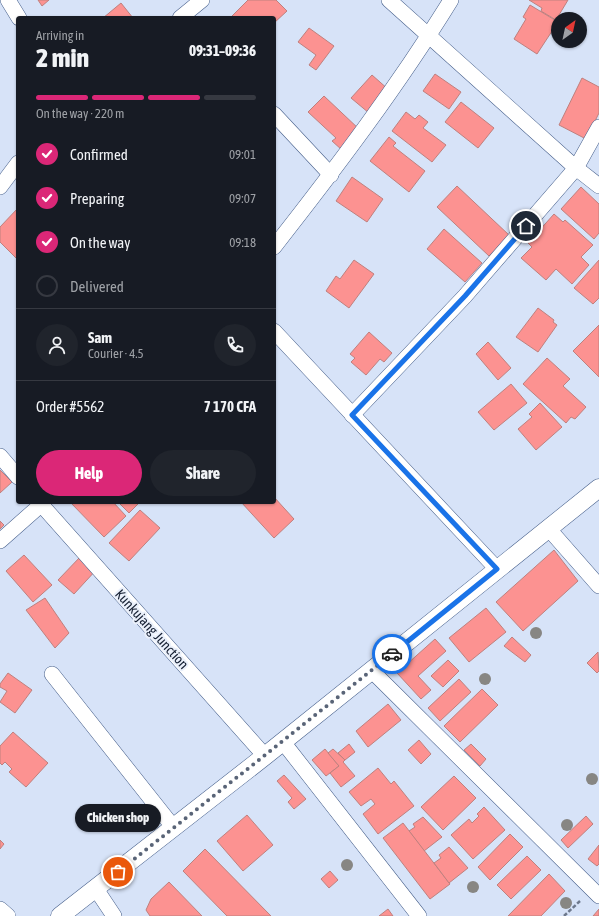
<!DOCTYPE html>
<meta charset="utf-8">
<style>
body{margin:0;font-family:"Asap Condensed",sans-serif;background:#20242c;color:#f1f3f6;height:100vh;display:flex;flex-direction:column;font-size:15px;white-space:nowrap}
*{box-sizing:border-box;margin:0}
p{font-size:13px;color:#9ea1a6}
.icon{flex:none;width:22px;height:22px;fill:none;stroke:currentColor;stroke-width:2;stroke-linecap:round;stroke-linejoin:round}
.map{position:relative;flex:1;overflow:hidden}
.sheet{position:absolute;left:16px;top:16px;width:260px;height:488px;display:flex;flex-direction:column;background:#171b24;border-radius:4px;box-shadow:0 1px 3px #0004}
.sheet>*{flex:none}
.needle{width:26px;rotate:33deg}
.controls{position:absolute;left:551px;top:12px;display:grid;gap:8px}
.controls a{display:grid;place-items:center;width:36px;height:36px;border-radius:50%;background:#171b24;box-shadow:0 1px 3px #0004;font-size:20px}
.pin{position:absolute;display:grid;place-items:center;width:34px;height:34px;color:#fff;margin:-17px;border:2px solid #fff;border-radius:50%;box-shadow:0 1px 4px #0007}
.courier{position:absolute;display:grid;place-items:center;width:40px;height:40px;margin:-20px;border:3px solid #1a73e8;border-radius:50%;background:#fff;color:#222;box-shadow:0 1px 5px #0007}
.bubble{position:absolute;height:28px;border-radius:14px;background:#171b24;box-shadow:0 1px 3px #0004;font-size:13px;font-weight:800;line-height:28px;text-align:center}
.summary em{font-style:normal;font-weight:800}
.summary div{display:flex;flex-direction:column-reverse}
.summary{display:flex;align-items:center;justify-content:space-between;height:68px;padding:0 20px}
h1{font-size:26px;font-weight:800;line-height:30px}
.bar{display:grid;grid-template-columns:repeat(4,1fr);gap:6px 4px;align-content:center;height:48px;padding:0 20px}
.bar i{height:5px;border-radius:3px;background:#363941}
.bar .on{background:#db2777}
.bar p{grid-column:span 4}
.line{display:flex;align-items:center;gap:10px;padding:0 20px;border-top:1px solid #363941}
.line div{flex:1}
.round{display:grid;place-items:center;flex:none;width:42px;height:42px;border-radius:21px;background:#20242c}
ol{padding:0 20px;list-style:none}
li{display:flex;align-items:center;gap:12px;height:44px}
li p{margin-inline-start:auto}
li .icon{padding:4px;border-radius:50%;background:#db2777;color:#fff;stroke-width:4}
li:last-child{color:#9ea1a6}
li i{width:22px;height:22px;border:2px solid #363941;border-radius:50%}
.cta{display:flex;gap:8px;margin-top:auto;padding:8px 20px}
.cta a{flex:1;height:46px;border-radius:24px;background:#db2777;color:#fff;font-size:16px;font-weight:800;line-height:46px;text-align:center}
.cta a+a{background:#20242c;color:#f1f3f6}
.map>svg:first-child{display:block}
.building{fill:#fc9291;stroke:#bf807e}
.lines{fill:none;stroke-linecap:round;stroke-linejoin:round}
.minor-casing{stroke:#455e8a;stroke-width:16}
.tertiary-casing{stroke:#455e8a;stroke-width:19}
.path{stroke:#6e798d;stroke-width:2.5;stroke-dasharray:4 2;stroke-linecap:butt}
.minor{stroke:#fff;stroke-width:15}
.tertiary{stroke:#fff;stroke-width:18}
.tree{fill:#878683}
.done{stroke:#596477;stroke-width:4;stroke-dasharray:0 7.2}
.route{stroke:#1a73e8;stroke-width:5}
.labels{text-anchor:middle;stroke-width:4;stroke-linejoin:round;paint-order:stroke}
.street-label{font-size:14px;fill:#151f32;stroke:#eaf0fb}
</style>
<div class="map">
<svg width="599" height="916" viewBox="0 0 599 916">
<rect width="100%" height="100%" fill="#d7e3f8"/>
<g class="building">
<polygon points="38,0 49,0 42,6"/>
<polygon points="248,0 276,0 287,11 274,23 274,18 230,18"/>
<polygon points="529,0 568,0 556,20 541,11 542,8"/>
<polygon points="121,3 133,18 103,18"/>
<polygon points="530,5 558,22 537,54 514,39 526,19 523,17"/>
<polygon points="309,28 334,46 316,70 309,65 316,55 298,42"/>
<polygon points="435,74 461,92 449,109 423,91"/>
<polygon points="372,75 389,90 369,113 351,98"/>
<polygon points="582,78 599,87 599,113 586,139 559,125"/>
<polygon points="324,96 360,130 342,150 332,141 336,138 308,112"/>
<polygon points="461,102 494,128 478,148 445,122"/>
<polygon points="406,112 415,119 419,115 428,122 423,128 446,145 432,162 392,131"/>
<polygon points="389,137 396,143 393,146 425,171 409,192 370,161"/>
<polygon points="352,177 383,199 367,222 336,201"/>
<polygon points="457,186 509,235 489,256 437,207"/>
<polygon points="581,187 599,204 599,233 594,239 561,209"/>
<polygon points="18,208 18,260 0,242 0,227"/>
<polygon points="554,214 563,222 565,220 593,245 581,257 589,265 572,284 556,269 546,280 521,258 532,247 528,243"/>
<polygon points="444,229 482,263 465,282 427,249"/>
<polygon points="354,260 374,274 349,308 326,291 336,276 340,279"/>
<polygon points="599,260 599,298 593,304 574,288"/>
<polygon points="538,308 554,320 553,322 557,325 538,352 516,337"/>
<polygon points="599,325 599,377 573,351"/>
<polygon points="369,332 392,353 384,362 380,359 366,375 351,362 355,358 350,354"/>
<polygon points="488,342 511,368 498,380 476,354"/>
<polygon points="547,358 570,379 563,386 586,407 575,419 571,417 566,423 523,384"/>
<polygon points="511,384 527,403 494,430 478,412"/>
<polygon points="540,403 562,427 536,450 518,429 532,417 529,414"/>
<polygon points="0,470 12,482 0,493"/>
<polygon points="274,497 294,519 274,538 241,502 274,502"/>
<polygon points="70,502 113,502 126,516 104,537"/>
<polygon points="118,502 140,502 129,513"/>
<polygon points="140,510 160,528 129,561 109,543"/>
<polygon points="0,521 4,525 0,529"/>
<polygon points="554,550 578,581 523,631 496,602"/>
<polygon points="24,555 52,585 33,602 6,571"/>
<polygon points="82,555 97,569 74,594 58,580"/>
<polygon points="45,598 69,633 55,648 26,610"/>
<polygon points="486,608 506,632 469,662 449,638"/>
<polygon points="512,637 531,655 525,662 504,646"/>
<polygon points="435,639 446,651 418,676 431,690 421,699 397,673"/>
<polygon points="598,652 599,671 597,673 587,663"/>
<polygon points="448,660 459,671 443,687 431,676"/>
<polygon points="8,673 32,690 15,713 0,702 7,691 0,687 0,684"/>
<polygon points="459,679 471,692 440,721 428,708"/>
<polygon points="482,689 498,705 460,742 444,726"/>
<polygon points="388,704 401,720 368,747 356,731"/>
<polygon points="13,732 48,763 26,787 9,772 12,769 5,762 2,765 0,763 0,746"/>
<polygon points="419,740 431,754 421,764 408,750"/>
<polygon points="349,744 355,752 345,760 338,753"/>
<polygon points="471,744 486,759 480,766 464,750"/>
<polygon points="325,749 339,766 326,776 312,760"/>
<polygon points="333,749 345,760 343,762 355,776 341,787 330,773 339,766 328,753"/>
<polygon points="378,768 391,784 394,781 414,806 378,834 363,814 375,804 371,799 361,806 349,792"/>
<polygon points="284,775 306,799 294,809 288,802 292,798 277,781"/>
<polygon points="454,776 476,798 443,830 421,807"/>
<polygon points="484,807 505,830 473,859 451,835 469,819 472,823 479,816 477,814"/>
<polygon points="247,815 273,845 243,871 217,841"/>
<polygon points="586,816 593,824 568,848 561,840"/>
<polygon points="423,817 442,837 424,851 409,831 415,827 413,824"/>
<polygon points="403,823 450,884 430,899 383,838"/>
<polygon points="510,834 523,847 490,880 478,867"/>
<polygon points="0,840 4,844 0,849"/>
<polygon points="599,845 599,864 597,866 588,859"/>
<polygon points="449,847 468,868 449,883 434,863 441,858 439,855"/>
<polygon points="205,849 271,916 227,916 183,871"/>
<polygon points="527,856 541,870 511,899 497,885"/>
<polygon points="330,871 338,880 329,888 321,879"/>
<polygon points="549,874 565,891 541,916 508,916"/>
<polygon points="169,882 202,916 150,916 146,910 151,899"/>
<polygon points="388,909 393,916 379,916"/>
<polygon points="599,909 599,916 593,916"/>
</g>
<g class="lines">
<g class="minor-casing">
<g id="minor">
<polyline points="8,0 19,18"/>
<polyline points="389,0 576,168 599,186"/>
<polyline points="180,18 202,0"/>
<polyline points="274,114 331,175"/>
<polyline points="0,187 18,163"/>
<path d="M274,247c62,-79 124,-161 177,-247"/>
<polyline points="274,331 497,569"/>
<polyline points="352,415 465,296 576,168 599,127"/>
<polyline points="0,456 18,477"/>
<polyline points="39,502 265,756"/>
<polyline points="548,528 599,586"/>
<polyline points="0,541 44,502"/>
<polyline points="372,671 599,896"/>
<polyline points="52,674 174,828"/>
<polyline points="283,742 419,916"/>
<polyline points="96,889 114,916"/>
<polyline points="0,909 8,916"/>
</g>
</g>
<g class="tertiary-casing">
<polyline id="tertiary" points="60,916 265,756 599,488"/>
</g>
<polyline class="path" points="564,916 580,901"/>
<use href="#minor" class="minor"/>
<use href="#tertiary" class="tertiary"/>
</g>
<g class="tree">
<circle cx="536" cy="633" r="6"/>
<circle cx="485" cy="679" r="6"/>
<circle cx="592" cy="779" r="6"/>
<circle cx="567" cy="825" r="6"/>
<circle cx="347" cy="865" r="6"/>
<circle cx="473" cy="887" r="6"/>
<circle cx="566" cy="903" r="6"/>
</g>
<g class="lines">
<polyline class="done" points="118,872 392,654"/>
<polyline class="route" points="392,654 497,569 352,415 465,296 526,226"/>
</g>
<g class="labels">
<g class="street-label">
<text transform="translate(152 629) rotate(48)" y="5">Kunkujang Junction</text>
</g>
</g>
</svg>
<div class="controls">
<a><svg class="needle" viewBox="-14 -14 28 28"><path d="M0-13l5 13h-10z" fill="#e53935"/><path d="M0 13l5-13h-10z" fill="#9ea1a6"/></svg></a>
</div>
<div class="pin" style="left:118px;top:872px;background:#ea580c"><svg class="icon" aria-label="bag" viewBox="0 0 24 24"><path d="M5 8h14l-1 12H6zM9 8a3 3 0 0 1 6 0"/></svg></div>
<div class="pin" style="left:526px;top:226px;background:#1f2937"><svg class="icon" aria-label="home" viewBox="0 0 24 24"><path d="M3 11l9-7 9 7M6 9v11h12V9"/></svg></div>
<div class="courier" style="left:392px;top:654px"><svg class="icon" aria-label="car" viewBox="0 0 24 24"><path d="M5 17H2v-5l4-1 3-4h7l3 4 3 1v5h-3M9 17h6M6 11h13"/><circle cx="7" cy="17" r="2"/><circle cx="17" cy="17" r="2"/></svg></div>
<div class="bubble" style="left:75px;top:804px;width:86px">Chicken shop</div>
<section class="sheet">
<div class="summary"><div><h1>2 min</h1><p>Arriving in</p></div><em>09:31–09:36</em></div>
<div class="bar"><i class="on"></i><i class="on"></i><i class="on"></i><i></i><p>On the way · 220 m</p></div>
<ol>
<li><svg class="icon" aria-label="check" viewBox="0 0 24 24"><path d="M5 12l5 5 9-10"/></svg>Confirmed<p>09:01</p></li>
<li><svg class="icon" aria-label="check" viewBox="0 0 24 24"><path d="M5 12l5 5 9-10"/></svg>Preparing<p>09:07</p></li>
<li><svg class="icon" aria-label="check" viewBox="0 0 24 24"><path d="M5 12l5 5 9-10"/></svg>On the way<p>09:18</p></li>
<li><i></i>Delivered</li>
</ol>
<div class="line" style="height:72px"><a class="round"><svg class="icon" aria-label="person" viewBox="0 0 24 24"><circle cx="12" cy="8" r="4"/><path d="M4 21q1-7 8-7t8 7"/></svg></a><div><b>Sam</b><p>Courier · 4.5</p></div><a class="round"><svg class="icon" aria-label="phone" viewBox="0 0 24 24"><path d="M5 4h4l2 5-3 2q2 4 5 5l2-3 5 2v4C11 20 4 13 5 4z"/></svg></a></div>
<div class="line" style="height:52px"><div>Order #5562</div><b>7 170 CFA</b></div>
<div class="cta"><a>Help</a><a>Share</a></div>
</section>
</div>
